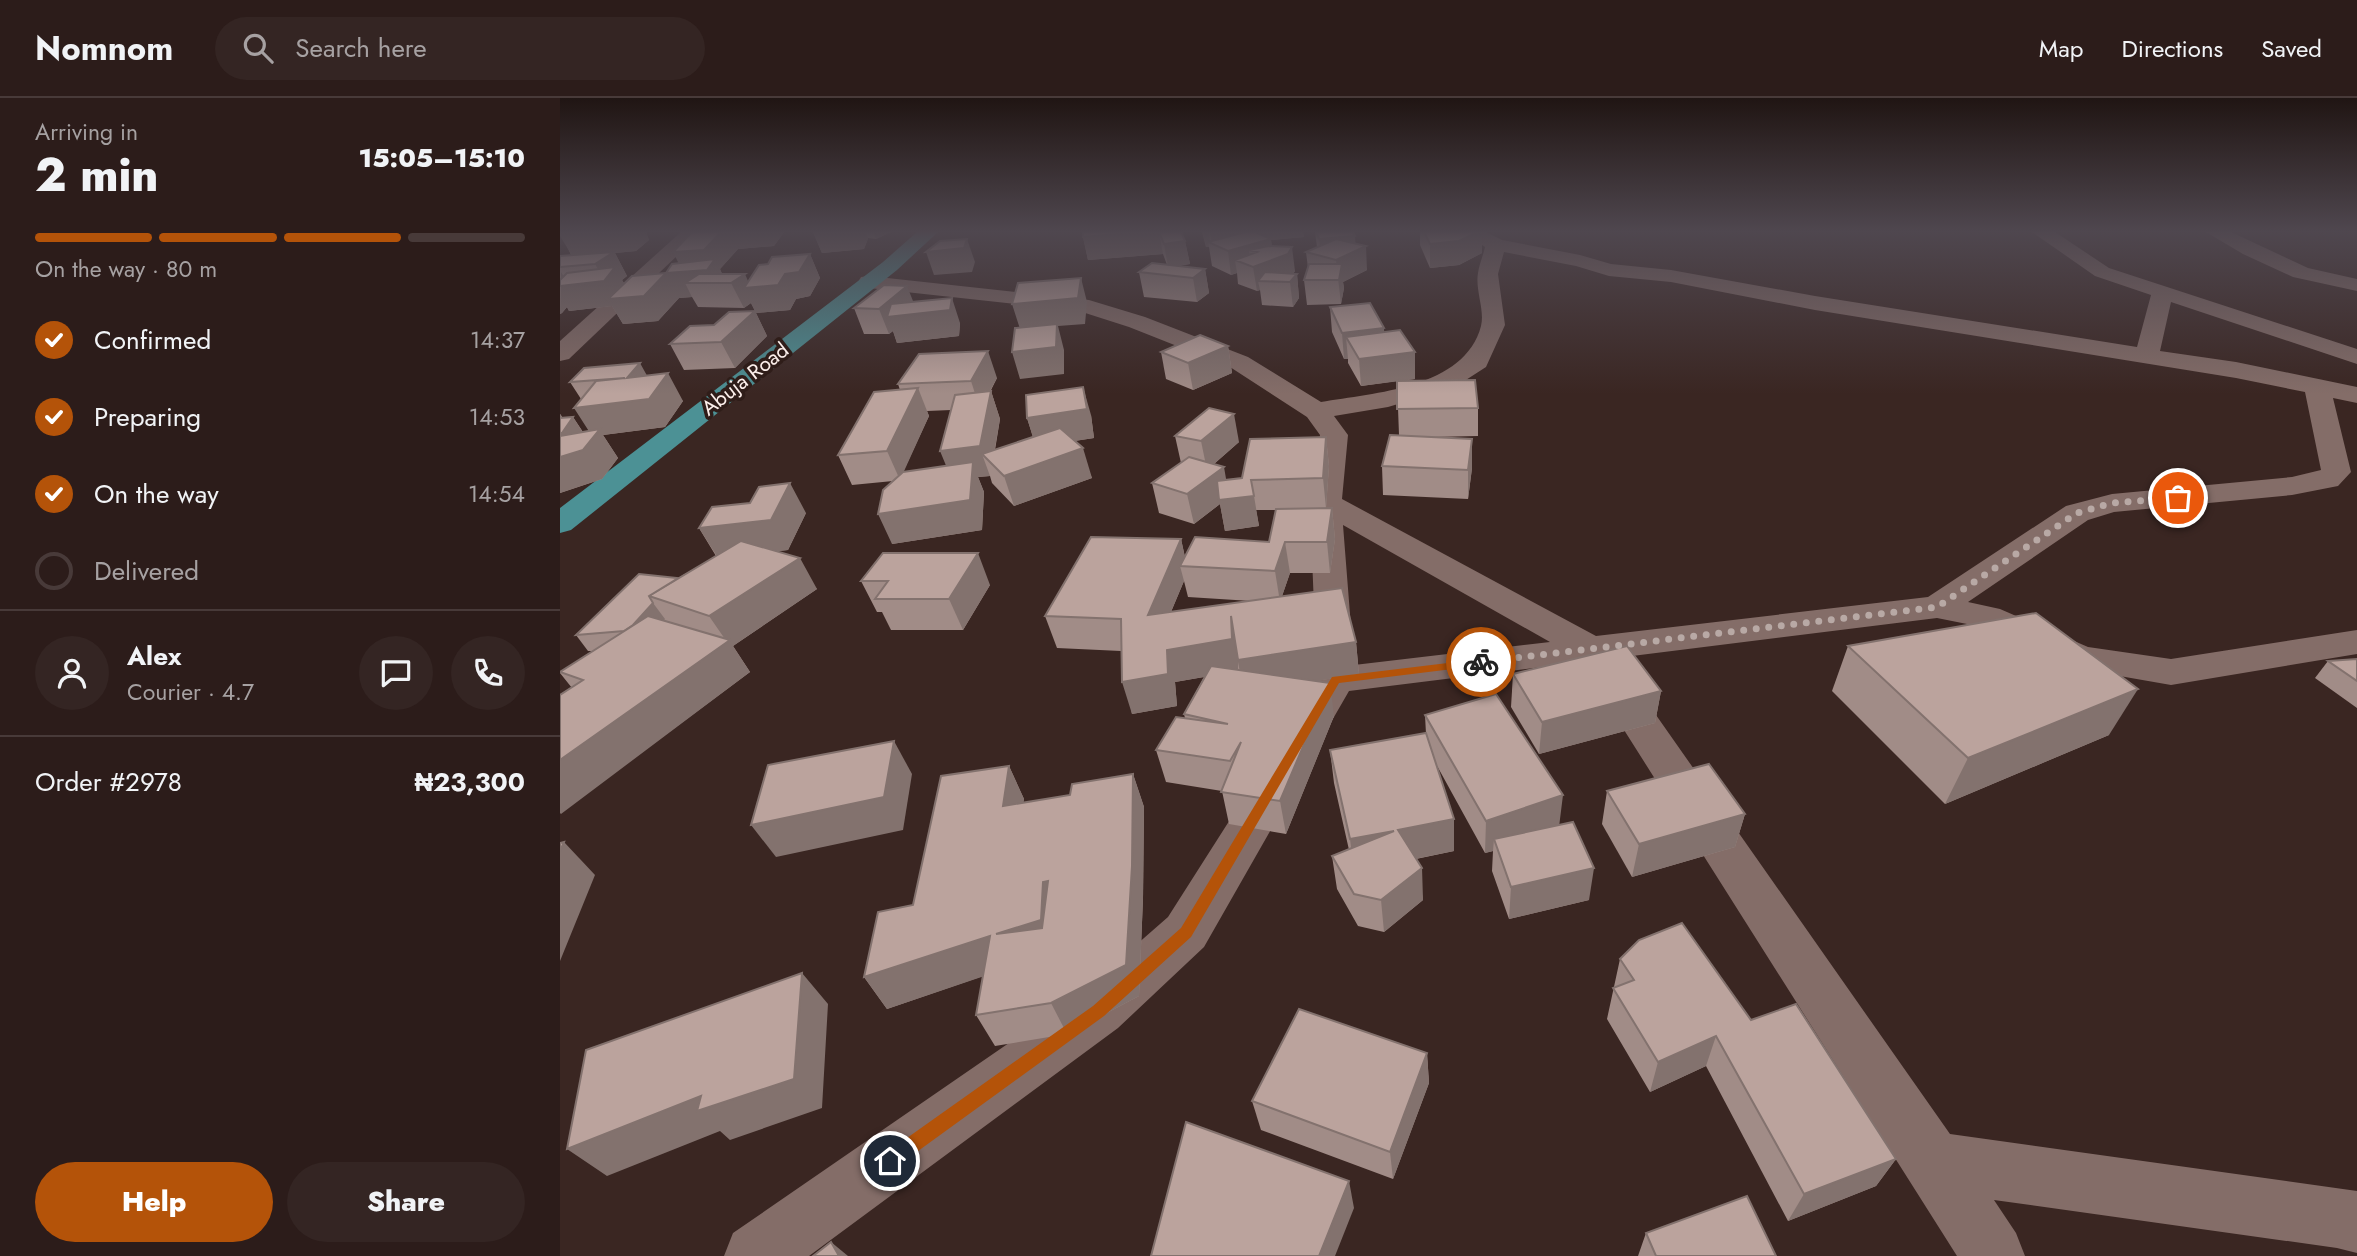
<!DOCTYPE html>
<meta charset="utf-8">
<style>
body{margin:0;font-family:Jost,sans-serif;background:#342523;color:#f1f3f6;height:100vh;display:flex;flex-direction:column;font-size:26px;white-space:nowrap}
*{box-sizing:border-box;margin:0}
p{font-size:23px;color:#a6a1a2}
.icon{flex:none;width:38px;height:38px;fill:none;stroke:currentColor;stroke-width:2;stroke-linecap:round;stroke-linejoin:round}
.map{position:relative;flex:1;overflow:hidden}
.sheet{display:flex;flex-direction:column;background:#2c1c1a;width:560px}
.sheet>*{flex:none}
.pin{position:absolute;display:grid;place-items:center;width:60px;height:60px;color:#fff;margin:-30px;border:4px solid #fff;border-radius:50%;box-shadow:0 2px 7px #0007}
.courier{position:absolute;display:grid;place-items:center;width:70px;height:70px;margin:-35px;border:5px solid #b45309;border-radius:50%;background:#fff;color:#222;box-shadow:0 2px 9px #0007}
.summary em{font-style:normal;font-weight:800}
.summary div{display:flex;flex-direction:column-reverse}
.summary{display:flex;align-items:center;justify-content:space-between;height:119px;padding:0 35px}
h1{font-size:46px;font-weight:800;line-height:52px}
.bar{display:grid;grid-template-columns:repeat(4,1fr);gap:10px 7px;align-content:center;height:84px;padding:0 35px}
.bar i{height:9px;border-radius:5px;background:#483a39}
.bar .on{background:#b45309}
.bar p{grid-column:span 4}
.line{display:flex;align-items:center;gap:18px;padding:0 35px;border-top:2px solid #483a39}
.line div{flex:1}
.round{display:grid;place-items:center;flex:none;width:74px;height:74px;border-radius:37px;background:#342523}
ol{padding:0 35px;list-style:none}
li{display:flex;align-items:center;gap:21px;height:77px}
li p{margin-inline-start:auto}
li .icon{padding:7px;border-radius:50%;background:#b45309;color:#fff;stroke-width:4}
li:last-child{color:#a6a1a2}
li i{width:38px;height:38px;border:4px solid #483a39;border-radius:50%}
.button{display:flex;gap:14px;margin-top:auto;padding:14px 35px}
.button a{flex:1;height:80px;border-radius:42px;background:#b45309;color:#fff;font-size:28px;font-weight:800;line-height:80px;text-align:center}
.button a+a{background:#342523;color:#f1f3f6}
header{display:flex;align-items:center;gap:42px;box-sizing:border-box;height:98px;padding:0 35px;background:#2c1c1a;border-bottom:2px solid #483a39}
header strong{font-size:33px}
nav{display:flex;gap:38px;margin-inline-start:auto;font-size:24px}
.search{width:490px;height:63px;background:#342523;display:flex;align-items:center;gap:18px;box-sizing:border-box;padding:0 24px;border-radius:38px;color:#a6a1a2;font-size:26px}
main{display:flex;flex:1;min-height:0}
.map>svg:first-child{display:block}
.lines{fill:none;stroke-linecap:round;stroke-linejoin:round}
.minor{fill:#846d68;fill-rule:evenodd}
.primary{fill:#4c9195;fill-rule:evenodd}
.wall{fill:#a18c87;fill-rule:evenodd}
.shaded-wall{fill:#83726e}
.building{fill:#bba39d;stroke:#83726e;stroke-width:2;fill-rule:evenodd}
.route{fill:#b45309}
.done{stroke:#b8a9a5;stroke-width:7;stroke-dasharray:0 12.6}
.labels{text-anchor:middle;stroke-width:7;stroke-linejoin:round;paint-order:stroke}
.far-street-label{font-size:21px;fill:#fcefeb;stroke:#2f1d19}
</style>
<header>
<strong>Nomnom</strong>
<div class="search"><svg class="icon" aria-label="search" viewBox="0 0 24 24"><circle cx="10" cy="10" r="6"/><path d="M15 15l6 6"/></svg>Search here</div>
<nav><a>Map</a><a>Directions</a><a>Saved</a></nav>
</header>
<main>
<section class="sheet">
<div class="summary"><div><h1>2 min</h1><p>Arriving in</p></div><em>15:05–15:10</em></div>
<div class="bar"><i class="on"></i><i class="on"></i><i class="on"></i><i></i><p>On the way · 80 m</p></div>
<ol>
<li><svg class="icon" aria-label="check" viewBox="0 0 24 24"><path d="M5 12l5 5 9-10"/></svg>Confirmed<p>14:37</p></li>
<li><svg class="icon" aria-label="check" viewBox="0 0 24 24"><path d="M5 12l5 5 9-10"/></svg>Preparing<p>14:53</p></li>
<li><svg class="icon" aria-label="check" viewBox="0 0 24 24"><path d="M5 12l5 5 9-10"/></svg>On the way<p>14:54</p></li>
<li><i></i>Delivered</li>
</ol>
<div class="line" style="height:126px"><a class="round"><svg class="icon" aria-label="person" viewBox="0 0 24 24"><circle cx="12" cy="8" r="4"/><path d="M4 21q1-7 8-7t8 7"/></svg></a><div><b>Alex</b><p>Courier · 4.7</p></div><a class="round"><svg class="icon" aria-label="chat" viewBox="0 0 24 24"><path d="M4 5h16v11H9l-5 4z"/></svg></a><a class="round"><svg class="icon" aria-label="phone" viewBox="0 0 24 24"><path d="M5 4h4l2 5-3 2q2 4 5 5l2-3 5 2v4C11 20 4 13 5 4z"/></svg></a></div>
<div class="line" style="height:91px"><div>Order #2978</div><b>₦23,300</b></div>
<div class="button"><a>Help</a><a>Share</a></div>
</section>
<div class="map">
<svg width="1797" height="1158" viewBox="0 0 1797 1158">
<rect width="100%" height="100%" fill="#3a2622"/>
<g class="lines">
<g class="minor">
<polygon points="121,134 142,134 9,261 0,263 0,243"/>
<path d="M902,134h24l16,8 78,15 31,9 60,6 144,26 322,51 14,-52 -56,-19 -63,-44h23l54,36 248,81v15l-186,-62 -11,49 76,11 121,25v16l-24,-5 18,74 -13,14 -46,9 -178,17 -26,8 -120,82 32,7 88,38 83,12 186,-29v24l-186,31 -103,-18 -91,-41 -40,-8 -321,40 334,476 407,57v62l-20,-5 -343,-48 22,33 9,23h-68l-376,-594 -232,29 -30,52 -14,5 -14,-5 -6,-10 32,-53 -7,-172 10,-73 -13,-18 -77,-50 -101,-40 -50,-16 -210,-23 -8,-1 -3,-5 3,-5 8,-1 220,24 56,17 103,40 73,45c53,-9 144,-14 160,-76 4,-16 -6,-36 -3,-53 1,-8 5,-17 7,-26zM944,154l72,14 33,10 62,6 144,28 421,68 69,14 16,78 -29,7 -180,17 -46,12 -138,91 -332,39 -254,-137 6,-64 -14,-19 54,-9 67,-20 31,-20 19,-42 -7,-51zM783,427l207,117 -196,23z"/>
<polygon points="1646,134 1671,134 1748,170 1797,181 1797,193 1733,179 1683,156"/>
<polygon points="716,668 731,673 738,684 644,849 558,930 249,1158 164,1158 173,1135 520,896 608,819 701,673"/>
</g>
<polygon class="primary" points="357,134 378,134 337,172 11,432 0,435 0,410 323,164"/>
</g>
<g class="wall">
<polygon points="0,134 86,134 89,142 76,153 55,155 67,178 62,182 64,185 106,175 118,165 132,134 224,134 214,148 178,151 160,171 162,176 188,184 208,166 250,156 260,180 250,198 236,201 230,212 196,215 207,238 175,270 124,272 110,246 154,227 195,213 191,205 184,210 138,209 132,199 119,200 98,223 63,226 52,208 9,213 7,209 2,215 0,216 0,158 11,157"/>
<polygon points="253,134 331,134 316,141 308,140 304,151 262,155"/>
<polygon points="621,134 625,143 630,166 618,168 645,171 649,195 637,204 584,199 579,174 607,167 603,156 528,162 523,139"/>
<polygon points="642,134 743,134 744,139 711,142 712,149 735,173 733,176 737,176 739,200 733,209 702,207 700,192 697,193 678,186 677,175 671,177 652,168 649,149 646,149"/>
<polygon points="755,134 793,134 795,146 807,172 783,184 784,190 781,206 747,207 744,182 748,170 746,154 757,149"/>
<polygon points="860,134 922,134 922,155 899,167 870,170 860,147"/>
<polygon points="353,204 400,225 399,238 337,245 333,233 329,236 304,236 294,210"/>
<polygon points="770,209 824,230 824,234 855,281 839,283 918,310 918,338 873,339 912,370 908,401 823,397 822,368 839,337 837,283 801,288 788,265 788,261 784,261 772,234"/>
<polygon points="668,248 672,275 633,292 606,281 601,254"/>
<polygon points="87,278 123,303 105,329 43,337 58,360 42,381 0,395 0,316 3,320 13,319 23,334 29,333 21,301 10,284"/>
<path d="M437,280l-7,14 1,-1 9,28 -5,31 38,-13 -6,-19 64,-3 3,23 -20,3 18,37 -78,28 -22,-23 -2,-7 -12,1 6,15 -2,38 -90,14 1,-63 -41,4 -14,-30 62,-65 -2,-6zM391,312l-5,56 -43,6 26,-56 -2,-5z"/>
<path d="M615,338l64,6 -25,22 12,16 16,-2 84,-41 3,29 -3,42h6l3,31 -5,34h-40l-8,23 74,46 3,32 -44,7 19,35 -48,118 -57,-10 -7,-33 -56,-9 -10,-32 29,-32 -1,-4 20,-37 -29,5 2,24 -45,8 -11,-63 -64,-3 -12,-32 136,-77 4,18 84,-15 7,-32h-20l3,16 -34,5 -5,-27 -26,20 -35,-11 -7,-30 29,-20zM624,483l4,16 63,4 -80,11z"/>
<polygon points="246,415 228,452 218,453 257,491 173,548 190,574 0,715 0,597 12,590 0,575 0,574 33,553 28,553 16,537 117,480 118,480 156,458 139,430"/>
<polygon points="301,483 430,487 403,532 331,532 322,514 317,514"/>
<polygon points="1288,548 1549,637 1385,706 1272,593"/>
<polygon points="1797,561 1797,610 1755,580 1768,563"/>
<polygon points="953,576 1101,593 1095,625 979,656 951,609"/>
<polygon points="865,617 1000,727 1029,802 949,821 932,773 933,753 925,755 876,666 894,721 894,753 856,761 863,802 824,834 798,828 777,791 772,758 789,752 774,685 770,652 866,636"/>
<polygon points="449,668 464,701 463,705 510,697 573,676 584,709 583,800 579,898 507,936 435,948 416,917 423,878 327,911 304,879"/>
<polygon points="1047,693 1185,716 1175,749 1072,779 1042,726"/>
<polygon points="1060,861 1191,922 1336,1061 1316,1088 1228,1123 1146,968 1090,994 1047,921"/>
<polygon points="867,955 869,985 833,1081 701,1032 692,1003"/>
<polygon points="1086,1135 1216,1158 1078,1158"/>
</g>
<g class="shaded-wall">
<polygon points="0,134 86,134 89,142 76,153 55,155 67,178 62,182 69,194 106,175 123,174 113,154 161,134 224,134 214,148 178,151 160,171 166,185 125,185 132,199 119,200 98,223 63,226 52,208 9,213 7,209 2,215 0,216 1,174 9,187 45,183 35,166 13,159 0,138"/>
<polygon points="253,134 306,134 308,141 304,151 262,155"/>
<polygon points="313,134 331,134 316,141"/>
<polygon points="579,134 599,134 603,156 528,162 523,139"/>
<polygon points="643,134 649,134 650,145 648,144 649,149 646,149"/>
<polygon points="650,134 679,134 681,149 679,134 743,134 744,139 711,142 713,161 732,149 735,173 730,180 698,183 700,192 697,193 693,169 697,154 689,152 691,168 675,162 677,175 671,177 668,153 652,146"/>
<polygon points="918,134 922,134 922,155 899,167 870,170 870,146"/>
<polygon points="795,138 796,153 806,148 807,172 783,184 784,190 781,206 776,162 761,158 759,141"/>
<polygon points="407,141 415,164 412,174 374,177 366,154"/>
<polygon points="625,143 630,166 608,169 604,146"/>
<polygon points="250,156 260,180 250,198 236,201 230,212 196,215 207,238 175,270 161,244 195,213 191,205 184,210 171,185 185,176 191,190 225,176"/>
<polygon points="645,171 649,195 637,204 633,180"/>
<polygon points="737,176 739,200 733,209 730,184"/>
<polygon points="521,180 527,204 525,226 498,228 504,252 504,276 460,281 452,254 460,231 452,206"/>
<polygon points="347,188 357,213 392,200 400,225 399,238 337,245 333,233 329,236 319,211"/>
<polygon points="824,230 825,256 786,239 788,261 784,261 782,235"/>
<polygon points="668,248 672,275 633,292 628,265"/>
<polygon points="428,253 437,280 420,311 411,283"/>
<polygon points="855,254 855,281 801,288 799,261"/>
<polygon points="80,265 95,292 108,275 123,303 105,329 43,337 58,360 42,381 0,395 0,316 6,325 13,319 29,344 32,338 14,310 67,280"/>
<polygon points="523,289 531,317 534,340 476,349 467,320"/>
<polygon points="358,290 369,318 340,382 327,353"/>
<polygon points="431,293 440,321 432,367 422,356 430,378 418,379 424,394 422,432 332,446 318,416 392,382 380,353"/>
<polygon points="674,316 679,344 647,372 641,343"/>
<polygon points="766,339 769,368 766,410 763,380"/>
<polygon points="912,341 912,370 908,401 908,372"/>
<polygon points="523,350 532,380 454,408 444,378"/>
<polygon points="664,369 669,398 694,398 699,428 665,433 660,406 634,426 627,396"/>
<polygon points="230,385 246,415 228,452 158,460 139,430"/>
<polygon points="772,410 775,441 770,475 767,444"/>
<polygon points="621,441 627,469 620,468 624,483 596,549 588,517"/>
<polygon points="725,444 730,475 720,504 715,473"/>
<polygon points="418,455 430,487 403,532 389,501"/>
<polygon points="240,460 257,491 173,548 190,574 1,716 0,715 0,662 167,544 149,518"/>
<polygon points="93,505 105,521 80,549 68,533"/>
<polygon points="671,518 796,544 799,576 684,595 678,564 678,573 615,584 617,608 572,616 562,584 607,552"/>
<polygon points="770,585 774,618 726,736 720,703"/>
<polygon points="1578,591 1549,637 1385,706 1408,660"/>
<polygon points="1101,593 1095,625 979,656 982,624"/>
<polygon points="334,643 352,676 343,732 216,759 191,727"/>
<polygon points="449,668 464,701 458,740 443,708"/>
<polygon points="573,676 584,709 583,800 579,898 507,936 491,905"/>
<polygon points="1003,697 999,729 934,741 933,753 925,755 926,723"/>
<polygon points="1185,716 1175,749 1072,779 1079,746"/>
<polygon points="894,721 894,753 840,764 838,732"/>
<polygon points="834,733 794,774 790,741"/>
<polygon points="4,744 35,777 0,863 0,753"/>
<polygon points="862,770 863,802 824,834 821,802"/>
<polygon points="1034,770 1029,802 949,821 951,789"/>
<polygon points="488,783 496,854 436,836 483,784"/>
<polygon points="430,838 448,870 327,911 304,879"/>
<polygon points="242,875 268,906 262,1010 170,1042 160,1033 47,1078 7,1051"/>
<polygon points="1156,938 1146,968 1090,994 1098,964"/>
<polygon points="867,955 869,985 833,1081 830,1054"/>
<polygon points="1336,1061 1316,1088 1228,1123 1244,1096"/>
<polygon points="789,1083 794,1110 775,1158 759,1158"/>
<polygon points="271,1144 288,1158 279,1158"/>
</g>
<g class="building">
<polygon points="132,134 161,134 144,152 113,154"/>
<polygon points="523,134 579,134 523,139"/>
<polygon points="599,134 621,134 625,143 604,146"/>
<polygon points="685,134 695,134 711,141 668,153 648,144"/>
<polygon points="756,134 793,134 795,138 759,141"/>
<polygon points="864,134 918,134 899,143 870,146"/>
<polygon points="407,141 404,150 366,154 380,143"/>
<polygon points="776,141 806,148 776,162 746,154"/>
<polygon points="709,148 732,149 728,156 693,169 675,162 697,154 689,152"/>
<polygon points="54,154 35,166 0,169 0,158"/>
<polygon points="250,156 239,174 225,176 218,187 184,190 199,167 208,166 212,159"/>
<polygon points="155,161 147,172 106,175 112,166"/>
<polygon points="592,165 645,171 633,180 579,174"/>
<polygon points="749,166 782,166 779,182 744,182"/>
<polygon points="55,169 44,183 0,188 0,182 7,175"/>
<polygon points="705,174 737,176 730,184 698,183"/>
<polygon points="106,175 84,198 48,201 72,178"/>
<polygon points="139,176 185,176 171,185 125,185"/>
<polygon points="521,180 518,200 452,206 458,185"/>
<polygon points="324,187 347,188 319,211 294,210"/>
<polygon points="392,200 390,212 327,219 331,206"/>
<polygon points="810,205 824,230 782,235 770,209"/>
<polygon points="195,213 161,244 110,246 130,228 154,227 169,214"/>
<polygon points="497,226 496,249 452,254 455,230"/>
<polygon points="840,232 855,254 799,261 786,239"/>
<polygon points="640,237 668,248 628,265 601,254"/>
<polygon points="428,253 411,283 338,286 359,256"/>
<polygon points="80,265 67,280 108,275 89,301 14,310 36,283 65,280 10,284 24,270"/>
<polygon points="915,282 918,310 837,311 837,283"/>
<polygon points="523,289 527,311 467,320 466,297"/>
<polygon points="358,290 327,353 278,357 314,294"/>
<polygon points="431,293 420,348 380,353 395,297"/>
<polygon points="649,310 674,316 641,343 615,338"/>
<polygon points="13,319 2,335 0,335 0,320"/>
<polygon points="500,330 523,350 444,378 422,356"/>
<polygon points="40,331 23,352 0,359 0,338"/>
<polygon points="830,337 912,341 908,372 822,368"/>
<polygon points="766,339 763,380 691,382 694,398 659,402 657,383 682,380 690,341"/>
<polygon points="629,359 664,369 627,396 592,385"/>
<polygon points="413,364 410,402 318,416 323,392 343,374"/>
<polygon points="230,385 211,422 139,430 152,409 190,405 199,389"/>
<polygon points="772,410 767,444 725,444 715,473 620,468 635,439 709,444 716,411"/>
<polygon points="531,439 621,441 588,517 782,490 796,544 678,562 671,518 672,541 607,552 608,576 562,584 561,521 485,518"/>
<polygon points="181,443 240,460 149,518 89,498"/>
<polygon points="323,455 418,455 389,501 315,501 328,483 301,483"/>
<polygon points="79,476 117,480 115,482 89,498 93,505 73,527 64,533 16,537"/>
<polygon points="1476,515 1578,591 1408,660 1288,548"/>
<polygon points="88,518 170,542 0,662 0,597 23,582 0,574"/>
<polygon points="1067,548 1101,593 982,624 953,576"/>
<polygon points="1797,561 1797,583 1768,563"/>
<polygon points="651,568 770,585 720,703 661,694 681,644 670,663 596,652 616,619 668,626 624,616"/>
<polygon points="936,596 1003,697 926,723 865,617"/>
<polygon points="866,635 894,721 838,732 862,770 821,802 794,796 772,758 834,733 790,741 770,652"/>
<polygon points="334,643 324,699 191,727 208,667"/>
<polygon points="1149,666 1185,716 1079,746 1047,693"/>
<path d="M449,668l-6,40 67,-11 2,-11 61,-10 -1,92 -6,99 -75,38 -75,12 14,-79 -126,41 14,-65 35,-7 28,-129zM488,783l-6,47 -46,6 45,-14 2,-38z"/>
<polygon points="1013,724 1034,770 951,789 934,741"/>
<polygon points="4,744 0,753 0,745"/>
<polygon points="1122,825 1191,922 1236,906 1336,1061 1244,1096 1156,938 1098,964 1053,890 1074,882 1060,861 1079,842"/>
<polygon points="242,875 234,981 137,1013 141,998 7,1051 26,952"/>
<polygon points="739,911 867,955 830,1054 692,1003"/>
<polygon points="626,1024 789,1083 759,1158 591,1158"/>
<polygon points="1187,1098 1216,1158 1096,1158 1086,1135"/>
<polygon points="271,1144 279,1158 253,1158"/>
</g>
<linearGradient id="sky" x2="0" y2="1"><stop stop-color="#201513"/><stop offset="0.45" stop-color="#4f474f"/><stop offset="1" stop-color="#4f474f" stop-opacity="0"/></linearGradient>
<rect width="1797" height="296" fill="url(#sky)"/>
<polygon class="route" points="921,561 925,562 925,567 779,585 631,839 544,918 336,1069 330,1072 323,1069 321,1063 323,1057 533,908 621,830 772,579"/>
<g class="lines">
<polyline class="done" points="921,564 1377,509 1517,415 1552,405 1618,400"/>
</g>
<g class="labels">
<g class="far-street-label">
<text transform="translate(185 281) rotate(-38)" y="7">Abuja Road</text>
</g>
</g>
</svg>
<div class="pin" style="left:1618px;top:400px;background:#ea580c"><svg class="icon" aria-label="bag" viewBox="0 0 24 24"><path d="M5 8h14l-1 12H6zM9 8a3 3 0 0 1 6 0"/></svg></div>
<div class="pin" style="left:330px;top:1063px;background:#1f2937"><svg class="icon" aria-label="home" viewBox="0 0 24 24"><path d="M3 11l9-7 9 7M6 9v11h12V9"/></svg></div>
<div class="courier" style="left:921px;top:564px"><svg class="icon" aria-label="bike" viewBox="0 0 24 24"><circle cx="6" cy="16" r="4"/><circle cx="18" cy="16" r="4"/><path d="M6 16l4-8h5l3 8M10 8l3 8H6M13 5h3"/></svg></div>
</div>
</main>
